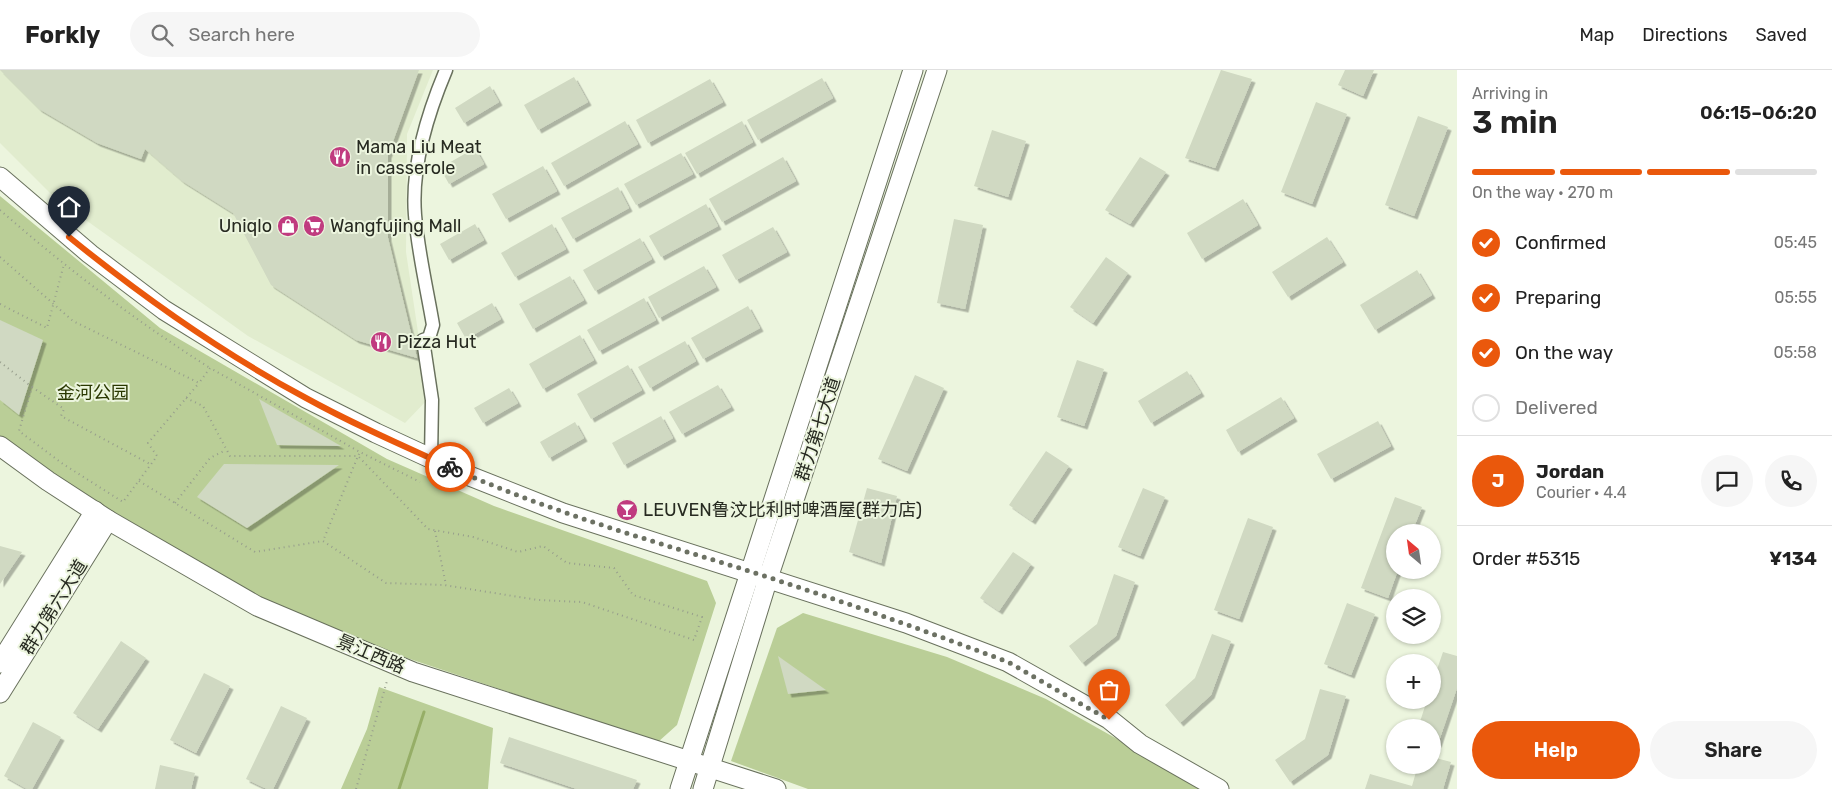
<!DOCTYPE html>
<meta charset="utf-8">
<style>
body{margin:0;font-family:Rubik,"Noto Sans SC",sans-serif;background:#f6f6f6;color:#222;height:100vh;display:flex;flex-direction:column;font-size:19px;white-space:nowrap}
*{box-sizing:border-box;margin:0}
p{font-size:16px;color:#767676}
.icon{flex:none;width:28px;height:28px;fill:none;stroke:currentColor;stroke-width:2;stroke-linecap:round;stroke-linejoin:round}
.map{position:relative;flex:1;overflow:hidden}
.side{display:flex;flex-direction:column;background:#fff;width:375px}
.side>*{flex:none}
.needle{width:32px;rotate:331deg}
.fabs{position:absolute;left:1386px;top:454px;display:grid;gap:10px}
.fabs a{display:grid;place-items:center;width:55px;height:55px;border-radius:50%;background:#fff;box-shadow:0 1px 4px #0004;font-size:25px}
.pin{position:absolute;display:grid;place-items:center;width:42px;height:42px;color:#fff;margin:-51px -21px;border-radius:50% 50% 50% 0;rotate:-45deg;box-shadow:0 0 5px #0007}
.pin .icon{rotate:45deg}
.courier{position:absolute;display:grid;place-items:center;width:50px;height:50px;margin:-25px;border:4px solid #ea580c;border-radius:50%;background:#fff;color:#222;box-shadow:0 1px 6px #0007}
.headline em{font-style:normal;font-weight:600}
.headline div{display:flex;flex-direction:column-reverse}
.headline{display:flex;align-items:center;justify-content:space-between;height:85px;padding:0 15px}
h1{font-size:32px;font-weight:600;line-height:38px}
.bar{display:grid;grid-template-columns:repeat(4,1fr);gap:8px 5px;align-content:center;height:60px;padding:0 15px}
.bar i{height:6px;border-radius:4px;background:#e0e0e0}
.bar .selected{background:#ea580c}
.bar p{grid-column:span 4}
.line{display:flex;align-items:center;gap:12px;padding:0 15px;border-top:1px solid #e0e0e0}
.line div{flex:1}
.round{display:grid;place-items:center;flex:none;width:52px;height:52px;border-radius:26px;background:#f6f6f6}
ol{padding:0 15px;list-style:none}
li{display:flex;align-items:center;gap:15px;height:55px}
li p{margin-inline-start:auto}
li .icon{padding:5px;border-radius:50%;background:#ea580c;color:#fff;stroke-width:4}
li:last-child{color:#767676}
li i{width:28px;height:28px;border:2px solid #e0e0e0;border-radius:50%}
.button{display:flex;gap:10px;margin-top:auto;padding:10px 15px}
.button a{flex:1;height:58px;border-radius:30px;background:#ea580c;color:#fff;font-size:20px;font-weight:600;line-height:58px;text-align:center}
.button a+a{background:#f6f6f6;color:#222}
header{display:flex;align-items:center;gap:30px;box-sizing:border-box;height:70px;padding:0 25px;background:#fff;border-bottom:1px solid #e0e0e0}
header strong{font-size:24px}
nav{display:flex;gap:28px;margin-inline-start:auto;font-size:18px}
.search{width:350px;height:45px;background:#f6f6f6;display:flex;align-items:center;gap:12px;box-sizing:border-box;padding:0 18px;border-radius:28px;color:#767676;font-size:19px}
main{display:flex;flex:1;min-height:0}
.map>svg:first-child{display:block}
.built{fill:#e1ecce}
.green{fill:#bace97}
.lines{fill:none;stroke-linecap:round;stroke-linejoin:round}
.stream{stroke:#96ae67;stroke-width:3}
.building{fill:#d0d9c2;filter:url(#shadow)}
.minor-casing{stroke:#69715d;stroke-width:15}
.secondary-casing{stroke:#69715d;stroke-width:21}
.path{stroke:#969d8c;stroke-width:2;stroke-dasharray:1 4;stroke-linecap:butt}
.minor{stroke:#fff;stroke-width:12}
.secondary{stroke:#fff;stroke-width:19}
.done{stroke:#6c7163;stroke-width:5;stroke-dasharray:0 9}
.route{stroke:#ea580c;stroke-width:6}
.labels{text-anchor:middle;stroke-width:4;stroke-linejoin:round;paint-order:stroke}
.poi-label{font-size:18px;fill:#272a21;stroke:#ecf5de;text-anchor:start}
.park-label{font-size:18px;fill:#293700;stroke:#ecf5de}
.street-label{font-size:18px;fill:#272a21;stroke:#ecf5de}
</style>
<header>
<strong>Forkly</strong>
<div class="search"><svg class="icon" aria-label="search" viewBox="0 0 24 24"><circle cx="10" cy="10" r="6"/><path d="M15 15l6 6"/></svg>Search here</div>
<nav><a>Map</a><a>Directions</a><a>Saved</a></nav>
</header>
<main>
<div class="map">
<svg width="1457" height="719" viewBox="0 0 1457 719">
<defs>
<filter id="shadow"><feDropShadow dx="3.5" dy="3.5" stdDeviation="0" flood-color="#0004"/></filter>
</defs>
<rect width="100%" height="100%" fill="#ecf5de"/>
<polygon class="built" points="0,0 433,0 407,64 406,182 428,329 405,353 248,266 55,128 0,73"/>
<g class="green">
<polygon points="0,126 160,258 387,389 494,436 707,511 716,533 677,655 658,672 371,576 269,533 41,399 0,366"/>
<polygon points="803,543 947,587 1046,629 1206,719 808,719 731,691 777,558"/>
<polygon points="379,617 493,658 488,719 341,719 367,659"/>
</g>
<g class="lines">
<polyline class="stream" points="399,719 424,642"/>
</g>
<g class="building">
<polygon points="0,0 419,0 388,85 388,168 417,288 356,270 271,215 233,143 182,111 145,79 141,89 97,73 39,39"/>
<polygon points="1221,0 1252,9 1215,98 1185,88"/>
<polygon points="1345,0 1374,0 1363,26 1338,15"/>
<polygon points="574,7 588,32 538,60 524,35"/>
<polygon points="822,8 833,28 758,70 747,50"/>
<polygon points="710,9 723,32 648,73 636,50"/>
<polygon points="490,16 499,32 464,53 455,38"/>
<polygon points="1316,32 1347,44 1312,134 1281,122"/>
<polygon points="1418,46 1448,57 1414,146 1385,135"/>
<polygon points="625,51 638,74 564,116 551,93"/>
<polygon points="742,51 753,72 697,104 685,83"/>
<polygon points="992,60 1026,71 1008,127 974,116"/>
<polygon points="475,78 484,94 449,114 440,98"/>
<polygon points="681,83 693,104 636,135 624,114"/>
<polygon points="783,87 796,111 722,152 709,129"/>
<polygon points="1140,87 1166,102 1130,154 1105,140"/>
<polygon points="543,96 557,121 506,149 492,124"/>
<polygon points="618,117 629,138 573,169 561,148"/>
<polygon points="1243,129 1258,155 1202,189 1187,163"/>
<polygon points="706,134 718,156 661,187 649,166"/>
<polygon points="954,149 983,155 965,239 937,233"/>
<polygon points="475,154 484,170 449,190 440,174"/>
<polygon points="552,154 566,179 515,207 501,183"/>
<polygon points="773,157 787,182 736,210 722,185"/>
<polygon points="1327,167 1343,192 1288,227 1272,202"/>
<polygon points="640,168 652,189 595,221 583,200"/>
<polygon points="1106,187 1128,203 1093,253 1070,237"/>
<polygon points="704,196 716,217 659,248 648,227"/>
<polygon points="1417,200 1432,225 1375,260 1360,235"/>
<polygon points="570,206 584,230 533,259 519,234"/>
<polygon points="644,228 656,250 599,281 587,260"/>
<polygon points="492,233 501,249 466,269 457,253"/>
<polygon points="748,236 760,258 703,289 691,268"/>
<polygon points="0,250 43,270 19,345 0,330"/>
<polygon points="580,265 594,290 543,319 529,294"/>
<polygon points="685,271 696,291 650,318 638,297"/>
<polygon points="1077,290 1104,299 1084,356 1057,347"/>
<polygon points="628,295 642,320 591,349 577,324"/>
<polygon points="1187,301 1201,323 1151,353 1138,331"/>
<polygon points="915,305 944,318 907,401 878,389"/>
<polygon points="718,315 731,337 682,364 669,342"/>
<polygon points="509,318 518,333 483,353 474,338"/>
<polygon points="1281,327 1294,348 1238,382 1226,360"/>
<polygon points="259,329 341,376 277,375"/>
<polygon points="661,346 673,368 624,395 612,373"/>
<polygon points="1378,351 1391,376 1331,409 1317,384"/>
<polygon points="575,352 584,368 549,388 540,372"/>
<polygon points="1046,381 1069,396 1032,451 1009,435"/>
<polygon points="224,394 339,395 247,458 197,427"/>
<polygon points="867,418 897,426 881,493 849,482"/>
<polygon points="1143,418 1165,427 1140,486 1118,477"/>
<polygon points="1395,427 1422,437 1412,462 1395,462 1395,500 1398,500 1388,528 1361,518"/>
<polygon points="1248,448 1273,457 1239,549 1214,540"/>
<polygon points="0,476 22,482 0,514"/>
<polygon points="1013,482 1031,494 999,541 980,528"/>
<polygon points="1114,504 1135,512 1116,566 1082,593 1069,576 1097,554"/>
<polygon points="1347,533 1375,544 1351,605 1324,594"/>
<polygon points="1212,564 1231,571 1211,625 1180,653 1165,635 1195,608"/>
<polygon points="121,571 146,588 98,659 73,643"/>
<polygon points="1443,582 1457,586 1457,618 1438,674 1432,672 1432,658 1418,658 1427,630 1432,630 1432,614"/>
<polygon points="778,586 826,620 788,624"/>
<polygon points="204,603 230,616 196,683 170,670"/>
<polygon points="1320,619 1346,626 1328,685 1290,712 1275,690 1305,669"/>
<polygon points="281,636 307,648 273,719 267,719 246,709"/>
<polygon points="33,652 61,667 32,719 27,719 4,706"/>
<polygon points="509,667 637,710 633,719 577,719 500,693"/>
<polygon points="1432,687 1451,692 1443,719 1365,719 1370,704 1412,716 1418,695 1432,695"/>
<polygon points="160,695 195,703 191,719 155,719"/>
</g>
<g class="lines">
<g class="minor-casing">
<path id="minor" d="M431,389l1,-59 -9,-60 6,-2 4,-13c-6,-36 -15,-73 -18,-110 -4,-49 12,-100 31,-145"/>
</g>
<g class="secondary-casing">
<g id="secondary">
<polyline points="0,107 90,184 164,240 306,328 376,363 467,405 563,443 906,553 1008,592 1109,649 1140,674 1219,719"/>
<polyline points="0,376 48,411 108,450 257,536 413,602 776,719"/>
<polyline points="0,593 95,441"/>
<polyline points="0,623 108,450"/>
<polyline points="680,719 913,0"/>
<polyline points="703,719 768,508 937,0"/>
</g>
</g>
<g class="path">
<path d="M0,140c66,58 136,111 210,158"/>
<polyline points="0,187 73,251 199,313 210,298 360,382 420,412"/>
<polyline points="0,234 47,258 64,194"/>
<polyline points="0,292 32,317 19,361 63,394 123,432 157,386 148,373 199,313"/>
<polyline points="32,317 64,339 61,346 150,394"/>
<polyline points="186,328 203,336 230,386 358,386 360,382"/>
<polyline points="139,411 255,482 323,471 386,513 444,515 538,530 582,532 694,570 702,547 633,525 614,498 567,493 543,476 518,482 473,467 428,459 358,386 323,471"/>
<polyline points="175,433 210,388 226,380"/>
<polyline points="435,461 446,515"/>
<polyline points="356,719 387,611"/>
</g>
<use href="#minor" class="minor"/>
<use href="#secondary" class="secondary"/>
</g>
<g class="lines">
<path class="done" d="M450,397c92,42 189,70 286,100 92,29 182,61 272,95l101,58"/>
<path class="route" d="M69,167c74,60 153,116 237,161 47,26 95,47 144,69"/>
</g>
<defs>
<g id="restaurant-disc" transform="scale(1.125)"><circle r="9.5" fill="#c03b7f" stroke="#ecf5de"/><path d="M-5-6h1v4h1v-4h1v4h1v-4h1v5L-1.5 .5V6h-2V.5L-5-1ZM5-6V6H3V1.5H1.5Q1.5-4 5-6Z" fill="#fff"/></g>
<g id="shop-disc" transform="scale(1.125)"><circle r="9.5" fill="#c03b7f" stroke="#ecf5de"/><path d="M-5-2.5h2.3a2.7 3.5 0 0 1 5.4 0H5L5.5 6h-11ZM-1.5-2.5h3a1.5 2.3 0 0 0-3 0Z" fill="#fff"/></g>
<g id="supermarket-disc" transform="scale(1.125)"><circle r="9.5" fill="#c03b7f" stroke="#ecf5de"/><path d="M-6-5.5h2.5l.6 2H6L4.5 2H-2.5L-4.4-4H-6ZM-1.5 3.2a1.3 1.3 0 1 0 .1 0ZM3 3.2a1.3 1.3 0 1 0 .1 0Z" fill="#fff"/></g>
<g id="bar-disc" transform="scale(1.125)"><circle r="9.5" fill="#c03b7f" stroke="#ecf5de"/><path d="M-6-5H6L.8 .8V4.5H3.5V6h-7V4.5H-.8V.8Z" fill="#fff"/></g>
</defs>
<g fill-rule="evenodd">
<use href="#restaurant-disc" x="340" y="87"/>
<use href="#shop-disc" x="288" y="156"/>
<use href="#supermarket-disc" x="314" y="156"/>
<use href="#restaurant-disc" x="381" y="272"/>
<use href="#bar-disc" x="627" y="440"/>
</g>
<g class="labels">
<g class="poi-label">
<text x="356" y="83">Mama Liu Meat<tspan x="356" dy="21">in casserole</tspan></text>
<text x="272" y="162" text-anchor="end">Uniqlo</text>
<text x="330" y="162">Wangfujing Mall</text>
<text x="397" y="278">Pizza Hut</text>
<text x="643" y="446">LEUVEN鲁汶比利时啤酒屋(群力店)</text>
</g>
<g class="park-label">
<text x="93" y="329">金河公园</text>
</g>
<g class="street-label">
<text transform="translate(818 359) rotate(-72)" y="6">群力第七大道</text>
<text transform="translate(54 537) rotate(-58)" y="6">群力第六大道</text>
<text transform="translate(371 584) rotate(23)" y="6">景江西路</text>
</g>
</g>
</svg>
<div class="fabs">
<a><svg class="needle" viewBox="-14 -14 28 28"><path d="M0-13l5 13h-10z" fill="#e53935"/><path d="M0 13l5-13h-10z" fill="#767676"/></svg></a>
<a><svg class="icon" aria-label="layers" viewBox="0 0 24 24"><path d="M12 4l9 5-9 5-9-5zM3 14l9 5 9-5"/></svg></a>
<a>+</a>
<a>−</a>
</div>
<div class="pin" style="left:1109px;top:650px;background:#ea580c"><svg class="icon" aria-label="bag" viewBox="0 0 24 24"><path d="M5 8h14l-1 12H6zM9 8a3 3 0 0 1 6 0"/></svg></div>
<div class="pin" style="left:69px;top:167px;background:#1f2937"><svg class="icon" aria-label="home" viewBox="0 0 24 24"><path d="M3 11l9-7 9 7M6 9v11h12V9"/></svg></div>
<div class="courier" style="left:450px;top:397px"><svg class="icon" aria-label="bike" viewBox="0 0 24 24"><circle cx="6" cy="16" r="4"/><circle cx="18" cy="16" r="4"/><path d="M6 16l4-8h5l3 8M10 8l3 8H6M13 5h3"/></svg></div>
</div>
<section class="side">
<div class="headline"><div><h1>3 min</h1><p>Arriving in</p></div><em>06:15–06:20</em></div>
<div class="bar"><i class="selected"></i><i class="selected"></i><i class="selected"></i><i></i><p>On the way · 270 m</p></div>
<ol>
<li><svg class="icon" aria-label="check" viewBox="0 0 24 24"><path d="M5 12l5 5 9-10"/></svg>Confirmed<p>05:45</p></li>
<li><svg class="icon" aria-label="check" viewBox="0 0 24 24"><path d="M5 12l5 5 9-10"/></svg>Preparing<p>05:55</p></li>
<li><svg class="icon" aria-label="check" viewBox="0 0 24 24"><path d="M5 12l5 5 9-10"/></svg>On the way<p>05:58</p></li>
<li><i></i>Delivered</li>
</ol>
<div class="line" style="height:90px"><b class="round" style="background:#ea580c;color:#fff">J</b><div><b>Jordan</b><p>Courier · 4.4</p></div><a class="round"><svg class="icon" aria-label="chat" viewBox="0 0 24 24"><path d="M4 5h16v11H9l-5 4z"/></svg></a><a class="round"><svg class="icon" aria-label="phone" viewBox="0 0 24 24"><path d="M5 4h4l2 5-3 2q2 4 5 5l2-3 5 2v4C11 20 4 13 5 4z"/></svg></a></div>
<div class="line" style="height:65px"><div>Order #5315</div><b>¥134</b></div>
<div class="button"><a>Help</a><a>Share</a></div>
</section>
</main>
